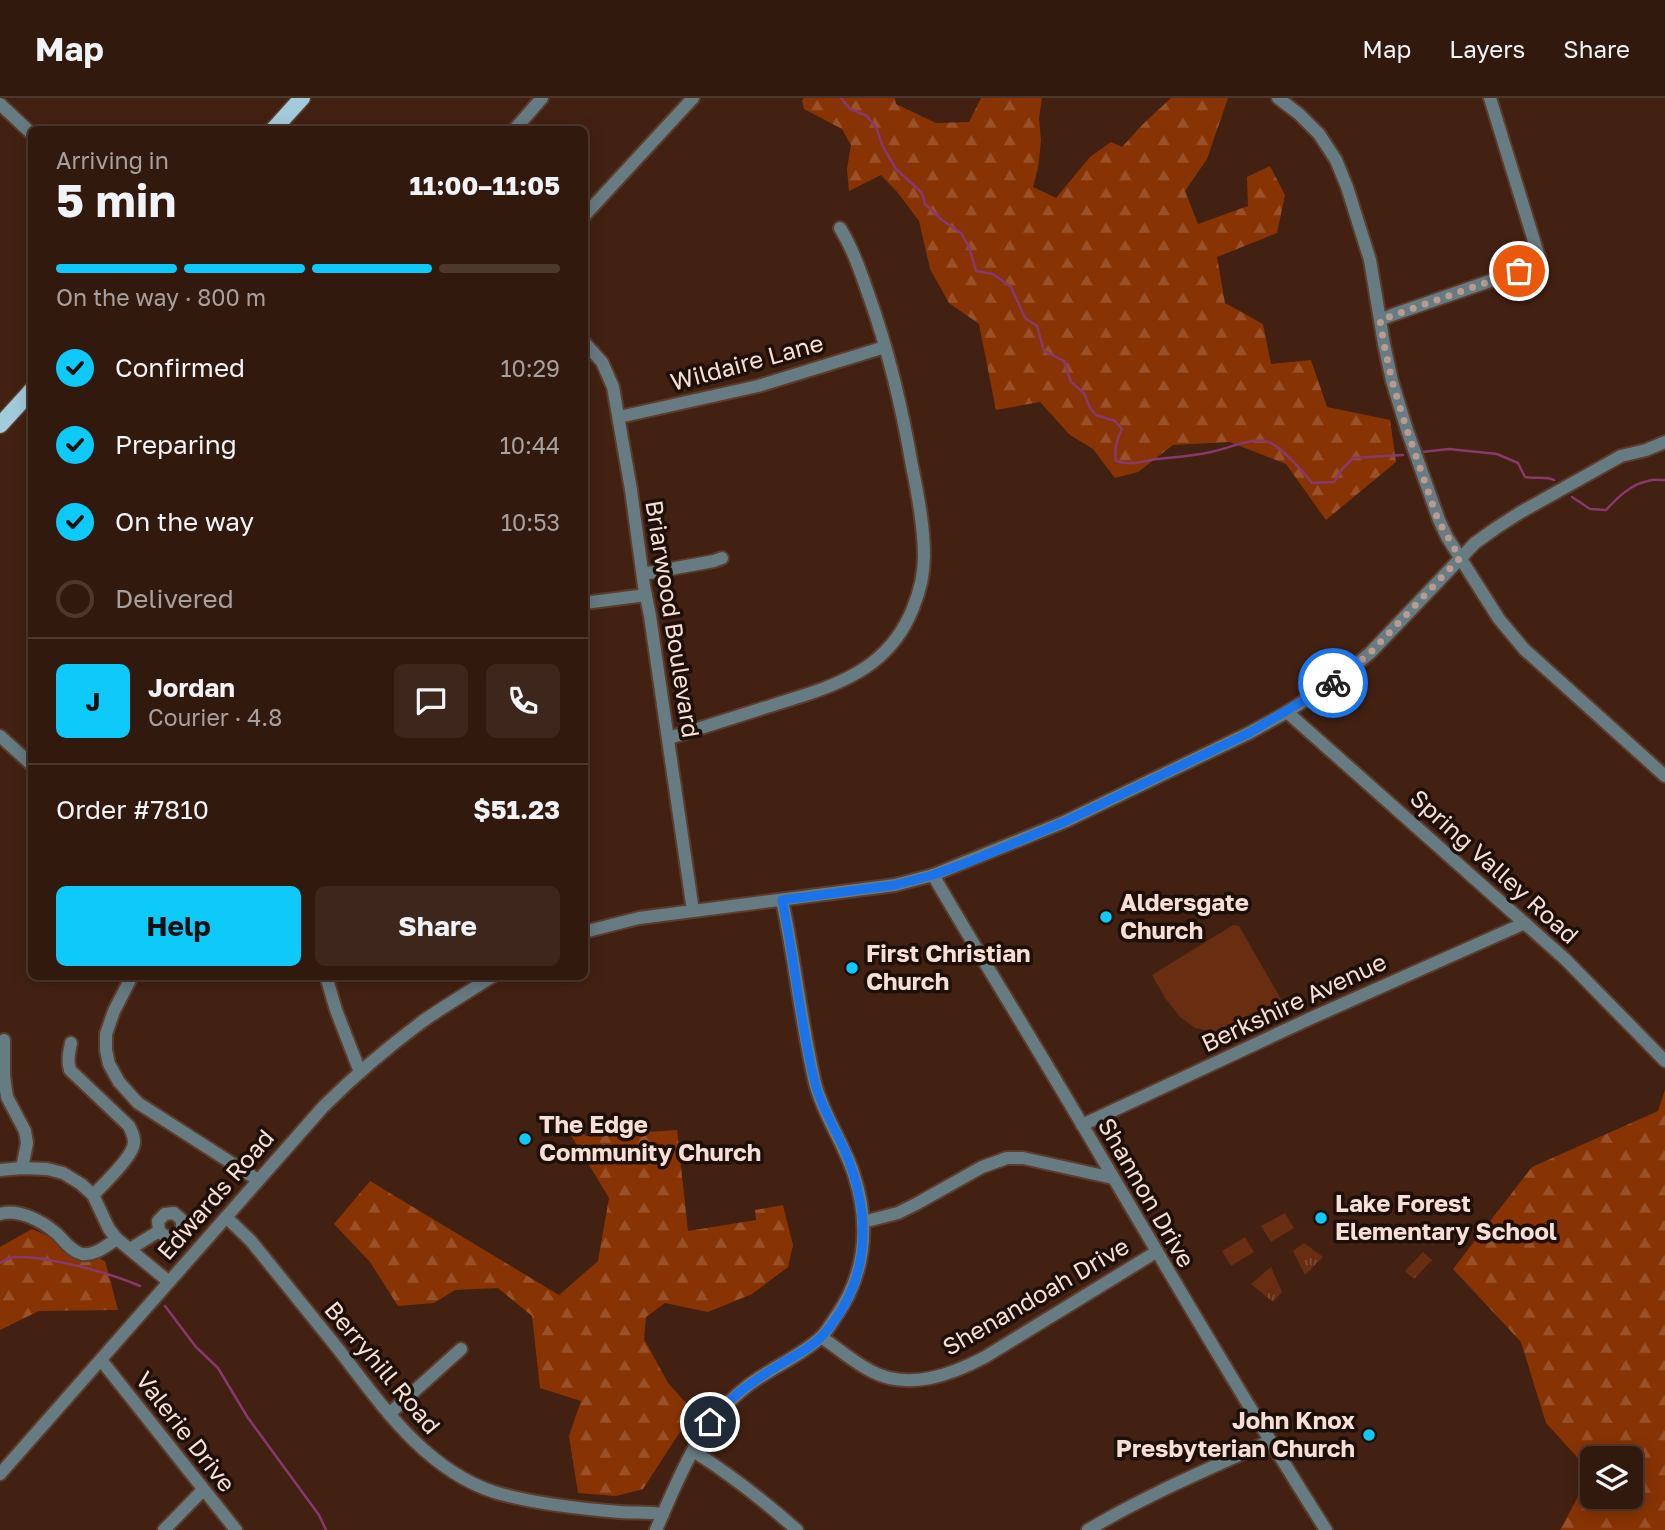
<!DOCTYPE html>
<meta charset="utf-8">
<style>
body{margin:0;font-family:"Golos Text",sans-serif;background:#3d261c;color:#f1f3f6;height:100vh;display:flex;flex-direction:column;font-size:26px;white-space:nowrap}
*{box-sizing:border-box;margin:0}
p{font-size:23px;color:#a8a09e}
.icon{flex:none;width:38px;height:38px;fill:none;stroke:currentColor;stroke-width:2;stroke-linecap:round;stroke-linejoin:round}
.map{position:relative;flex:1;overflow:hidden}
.panel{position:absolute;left:28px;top:28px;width:560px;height:854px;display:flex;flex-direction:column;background:#32190e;border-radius:10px;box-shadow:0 4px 18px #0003,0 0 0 2px #4d382e}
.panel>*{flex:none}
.controls{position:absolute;left:1580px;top:1348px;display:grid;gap:14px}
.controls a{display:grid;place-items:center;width:63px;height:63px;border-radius:10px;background:#32190e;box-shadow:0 4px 18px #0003,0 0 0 2px #4d382e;font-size:35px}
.pin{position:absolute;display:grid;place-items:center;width:60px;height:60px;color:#fff;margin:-30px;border:4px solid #fff;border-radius:50%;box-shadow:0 2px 7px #0007}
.courier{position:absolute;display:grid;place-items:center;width:70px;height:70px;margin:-35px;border:5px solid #1a73e8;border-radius:50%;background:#fff;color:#222;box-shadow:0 2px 9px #0007}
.headline em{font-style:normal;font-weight:700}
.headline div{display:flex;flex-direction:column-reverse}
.headline{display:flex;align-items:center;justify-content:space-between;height:119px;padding:0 28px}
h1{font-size:46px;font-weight:700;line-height:52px}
.bar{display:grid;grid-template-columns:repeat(4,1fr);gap:10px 7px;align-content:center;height:84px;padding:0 28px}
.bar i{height:9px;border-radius:5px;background:#4d382e}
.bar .active{background:#0dcafa}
.bar p{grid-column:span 4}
.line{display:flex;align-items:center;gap:18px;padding:0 28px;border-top:2px solid #4d382e}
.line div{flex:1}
.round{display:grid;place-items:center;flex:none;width:74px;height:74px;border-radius:10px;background:#3d261c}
ol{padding:0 28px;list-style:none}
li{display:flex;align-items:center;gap:21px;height:77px}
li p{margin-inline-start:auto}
li .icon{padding:7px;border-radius:50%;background:#0dcafa;color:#111;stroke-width:4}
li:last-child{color:#a8a09e}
li i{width:38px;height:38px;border:4px solid #4d382e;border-radius:50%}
.cta{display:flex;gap:14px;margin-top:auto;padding:14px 28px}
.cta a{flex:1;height:80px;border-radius:10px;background:#0dcafa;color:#111;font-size:28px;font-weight:700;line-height:80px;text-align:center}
.cta a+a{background:#3d261c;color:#f1f3f6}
header{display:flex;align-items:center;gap:42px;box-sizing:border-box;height:98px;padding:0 35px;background:#32190e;border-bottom:2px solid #4d382e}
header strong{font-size:33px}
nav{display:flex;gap:38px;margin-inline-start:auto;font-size:24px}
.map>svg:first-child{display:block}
.forest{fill:url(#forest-firs);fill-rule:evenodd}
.park{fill:url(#park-tufts)}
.pitch{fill:#692d12}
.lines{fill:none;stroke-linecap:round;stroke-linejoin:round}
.stream{stroke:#89386d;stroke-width:2.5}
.minor-casing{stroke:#5b3c2d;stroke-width:16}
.major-casing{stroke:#5b3c2d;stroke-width:19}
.minor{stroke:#677b82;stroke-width:12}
.major{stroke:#a2cbdb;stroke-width:16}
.done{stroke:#b89c91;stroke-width:7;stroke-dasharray:0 12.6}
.route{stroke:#1a73e8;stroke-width:9}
.poi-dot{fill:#0dcafa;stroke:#1e0f09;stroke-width:2.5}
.labels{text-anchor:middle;stroke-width:7;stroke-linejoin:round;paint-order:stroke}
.street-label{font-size:24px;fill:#f7dfd6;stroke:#1e0f09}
.poi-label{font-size:24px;font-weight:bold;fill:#f7dfd6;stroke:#1e0f09;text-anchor:start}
</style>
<header>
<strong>Map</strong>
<nav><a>Map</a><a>Layers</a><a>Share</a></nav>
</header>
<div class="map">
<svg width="1665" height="1432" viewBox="0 0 1665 1432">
<defs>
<pattern id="forest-firs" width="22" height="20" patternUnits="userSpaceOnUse" patternTransform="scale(1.75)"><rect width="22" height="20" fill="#883304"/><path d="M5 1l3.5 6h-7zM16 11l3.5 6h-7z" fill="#9a5028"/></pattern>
<pattern id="park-tufts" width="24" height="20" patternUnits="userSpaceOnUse" patternTransform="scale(1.75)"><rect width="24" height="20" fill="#692d12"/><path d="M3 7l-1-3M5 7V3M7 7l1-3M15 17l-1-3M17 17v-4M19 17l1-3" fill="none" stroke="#7f4b34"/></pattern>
</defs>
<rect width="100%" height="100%" fill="#422112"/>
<g class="forest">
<polygon points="804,0 895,0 896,6 936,25 969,24 981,0 1042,0 1039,20 1041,43 1038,70 1033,89 1056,100 1090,59 1111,44 1122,49 1143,26 1171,0 1228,0 1207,61 1185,93 1198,126 1248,108 1247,79 1270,68 1285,97 1277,135 1217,159 1225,205 1263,226 1271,266 1311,262 1327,309 1390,322 1396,364 1326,422 1286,366 1230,344 1173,347 1138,374 1115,380 1093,351 1070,337 1040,304 996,312 979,226 949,205 930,171 919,123 898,95 881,77 849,93 847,71 851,47 842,31 804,11 802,2"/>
<path d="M1665,992v440h-105l25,-46 -7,-26 -32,-35 -25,-81 -68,-73 79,-102 126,-56zM1592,1360h39v38h-39z"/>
<polygon points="560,1019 586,1038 677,1032 688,1133 756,1122 755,1112 783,1107 793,1147 788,1169 752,1196 708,1214 665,1205 646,1219 644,1241 668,1285 695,1315 676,1340 643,1391 616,1398 578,1395 569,1338 581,1303 540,1290 532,1218 498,1190 455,1192 434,1205 398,1208 370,1164 334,1126 370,1083 559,1197 598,1163 609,1100"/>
<polygon points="32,1131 105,1163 118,1212 39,1213 0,1232 0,1149"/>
</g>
<g class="park">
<polygon points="1304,1145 1323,1159 1305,1177 1293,1153"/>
<polygon points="1423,1154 1432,1162 1414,1181 1405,1173"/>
<polygon points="1271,1169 1282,1194 1273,1204 1251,1186"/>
</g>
<g class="pitch">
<polygon points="1233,827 1239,828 1286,910 1214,934 1195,930 1180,919 1165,900 1152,877"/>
<polygon points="1285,1115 1294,1130 1271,1144 1261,1128"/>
<polygon points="1245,1139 1254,1154 1231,1168 1222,1153"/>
</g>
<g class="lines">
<g class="stream">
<path d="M841,0l9,11 17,7 10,13 5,16 14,24 26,24 3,11 17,16 19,13 8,14 7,24 17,3 18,13 14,31 12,8 7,25 20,10 7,21 13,11 6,15 6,7 19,6 7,8c-5,10 -8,22 -6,32 16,5 25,0 42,-2 17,-2 36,-3 53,-7 16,-3 43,-16 58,-10 14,7 33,28 43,41l22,-1 8,-13 11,-11 50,-3"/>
<path d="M1422,354l27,-3 48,5 21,9 7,14c8,2 23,-1 29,3"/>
<path d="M1572,399l18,12 16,1c11,-12 25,-26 42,-29 5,-2 12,-1 17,-1"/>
<path d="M0,1165c5,-3 10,-6 15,-6 34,-1 95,16 125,29"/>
<polyline points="165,1208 196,1249 218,1270 248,1320 319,1417 326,1432"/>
</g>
<g class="minor-casing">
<g id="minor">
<polyline points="1278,0 1299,16 1319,36 1336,62 1347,89 1370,162 1384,246 1392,283 1407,332 1439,422 1447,439 1499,521 1524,551 1665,678"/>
<polyline points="0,6 32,36"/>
<polyline points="514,32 542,0"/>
<polyline points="584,118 693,0"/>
<polyline points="1380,222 1392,217 1519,173 1539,159 1490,0"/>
<polyline points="584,244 602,264 613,289 631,392 644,488 650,518 693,813"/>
<polyline points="619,319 758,288 885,249"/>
<polyline points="643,476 714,463 722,460"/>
<polyline points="584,505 646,497"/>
<polyline points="1287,614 1565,861 1665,963"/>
<polyline points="0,638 32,667"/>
<path d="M669,640l142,-45c47,-16 83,-37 102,-85 7,-17 11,-35 11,-52 0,-30 -6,-61 -12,-90 -10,-58 -23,-114 -43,-170 -8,-23 -16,-47 -29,-68"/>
<path d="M933,777c48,83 99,164 147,246 81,137 161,275 246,409"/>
<polyline points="584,834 639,820 895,787 933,777 1064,724 1249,635 1287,614 1340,580 1370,555 1475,445 1496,430 1521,414 1621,358 1646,352 1665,344"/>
<polyline points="132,878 114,913 106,936 106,952 109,966 119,984 138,1005 258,1082"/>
<polyline points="326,878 336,912 360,974"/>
<polyline points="4,942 4,978 7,999 25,1033 27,1045 22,1070"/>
<path d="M71,945c-2,10 -4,18 -1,27l59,56c3,6 7,14 4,21 -4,13 -30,38 -40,48"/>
<polyline points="1082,1027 1309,921 1525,825"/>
<polyline points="0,1072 22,1070 47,1071 63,1075 81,1086 93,1097 109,1131 117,1141 168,1183"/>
<path d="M0,1116c18,-6 42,7 56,19 8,7 14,18 26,21 13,2 25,-9 35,-15"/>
<path d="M226,1119l25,24c28,35 56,69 84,104 44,56 87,123 159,147 36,11 89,17 126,20 15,1 29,0 43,2"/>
<polyline points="863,1124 898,1115 916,1106 982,1069 1007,1060 1023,1060 1113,1080"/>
<polyline points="130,1151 159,1133 158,1123 165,1116 174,1115 182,1122 182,1131 176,1138 166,1139 159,1133"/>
<path d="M821,1239c17,11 32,25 50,34 37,20 80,4 114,-14l171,-105"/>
<polyline points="101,1262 236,1432"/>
<polyline points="389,1316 461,1251"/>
<path d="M693,1353c37,23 71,50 104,79"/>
<path d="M0,1376l323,-367c31,-31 65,-60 100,-86 23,-16 47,-30 70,-45"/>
<polyline points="164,1432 203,1392"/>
<path d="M656,1432c23,-53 42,-105 89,-142 23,-19 53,-30 75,-50 5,-4 9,-11 13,-17 32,-44 38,-94 21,-146 -10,-32 -31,-60 -39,-92 -14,-60 -20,-123 -33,-183"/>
<path d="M1088,1432c58,-35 121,-61 182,-89"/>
</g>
</g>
<g class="major-casing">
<g id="major">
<polyline points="273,32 302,0"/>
<polyline points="0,327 32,292"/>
</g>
</g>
<use href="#minor" class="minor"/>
<use href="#major" class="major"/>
</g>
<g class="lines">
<polyline class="done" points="1333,585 1370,555 1460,460 1438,422 1407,332 1392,283 1384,246 1380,222 1519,173"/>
<path class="route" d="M710,1324c18,-24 43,-41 69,-57 13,-8 34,-18 44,-30 48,-55 49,-119 22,-184 -10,-23 -24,-44 -30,-68 -15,-59 -20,-123 -33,-183l113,-15 38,-10 38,-14 93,-39 185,-89 84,-50"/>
</g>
<g class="poi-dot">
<circle cx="1106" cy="819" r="7"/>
<circle cx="852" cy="870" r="7"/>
<circle cx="525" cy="1041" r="7"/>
<circle cx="1321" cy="1120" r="7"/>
<circle cx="1369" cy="1337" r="7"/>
</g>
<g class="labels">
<g class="street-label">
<text transform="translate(747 265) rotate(-15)" y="8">Wildaire Lane</text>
<text transform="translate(672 521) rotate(81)" y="8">Briarwood Boulevard</text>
<text transform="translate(1494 769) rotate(42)" y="8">Spring Valley Road</text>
<text transform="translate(1294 905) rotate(-25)" y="8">Berkshire Avenue</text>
<text transform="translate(1146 1095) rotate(60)" y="8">Shannon Drive</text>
<text transform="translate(216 1097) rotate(-49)" y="8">Edwards Road</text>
<text transform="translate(1036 1199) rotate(-30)" y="8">Shenandoah Drive</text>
<text transform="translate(382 1270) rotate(50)" y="8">Berryhill Road</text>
<text transform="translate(185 1334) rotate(52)" y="8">Valerie Drive</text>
</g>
<g class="poi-label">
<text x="1120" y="813">Aldersgate<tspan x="1120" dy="28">Church</tspan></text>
<text x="866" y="864">First Christian<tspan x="866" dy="28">Church</tspan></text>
<text x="539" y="1035">The Edge<tspan x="539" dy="28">Community Church</tspan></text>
<text x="1335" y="1114">Lake Forest<tspan x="1335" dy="28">Elementary School</tspan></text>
<text x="1355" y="1331" text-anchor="end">John Knox<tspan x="1355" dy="28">Presbyterian Church</tspan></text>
</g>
</g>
</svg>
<div class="controls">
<a><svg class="icon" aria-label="layers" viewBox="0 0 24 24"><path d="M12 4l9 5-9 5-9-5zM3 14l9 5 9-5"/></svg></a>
</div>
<div class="pin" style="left:1519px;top:173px;background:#ea580c"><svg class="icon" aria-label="bag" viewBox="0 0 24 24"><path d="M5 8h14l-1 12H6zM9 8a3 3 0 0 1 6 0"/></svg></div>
<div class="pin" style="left:710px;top:1324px;background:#1f2937"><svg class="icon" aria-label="home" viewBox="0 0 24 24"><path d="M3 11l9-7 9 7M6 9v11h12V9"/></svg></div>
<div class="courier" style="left:1333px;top:585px"><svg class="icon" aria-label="bike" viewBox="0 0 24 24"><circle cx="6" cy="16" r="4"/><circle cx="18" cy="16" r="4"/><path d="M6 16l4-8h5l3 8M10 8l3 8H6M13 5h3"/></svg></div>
<section class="panel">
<div class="headline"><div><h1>5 min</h1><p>Arriving in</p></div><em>11:00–11:05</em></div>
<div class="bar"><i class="active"></i><i class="active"></i><i class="active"></i><i></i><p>On the way · 800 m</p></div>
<ol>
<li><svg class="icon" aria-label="check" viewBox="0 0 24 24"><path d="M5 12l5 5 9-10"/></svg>Confirmed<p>10:29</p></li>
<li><svg class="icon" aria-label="check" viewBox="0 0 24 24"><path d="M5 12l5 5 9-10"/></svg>Preparing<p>10:44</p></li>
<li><svg class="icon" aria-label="check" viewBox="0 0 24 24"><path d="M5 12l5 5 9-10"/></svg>On the way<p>10:53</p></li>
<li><i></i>Delivered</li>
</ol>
<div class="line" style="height:126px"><b class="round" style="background:#0dcafa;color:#111">J</b><div><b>Jordan</b><p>Courier · 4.8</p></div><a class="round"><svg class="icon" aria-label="chat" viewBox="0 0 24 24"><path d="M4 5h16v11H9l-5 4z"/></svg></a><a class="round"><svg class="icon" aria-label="phone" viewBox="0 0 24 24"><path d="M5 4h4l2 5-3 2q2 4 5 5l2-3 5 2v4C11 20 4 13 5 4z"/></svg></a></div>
<div class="line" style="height:91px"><div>Order #7810</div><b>$51.23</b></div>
<div class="cta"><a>Help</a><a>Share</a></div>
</section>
</div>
